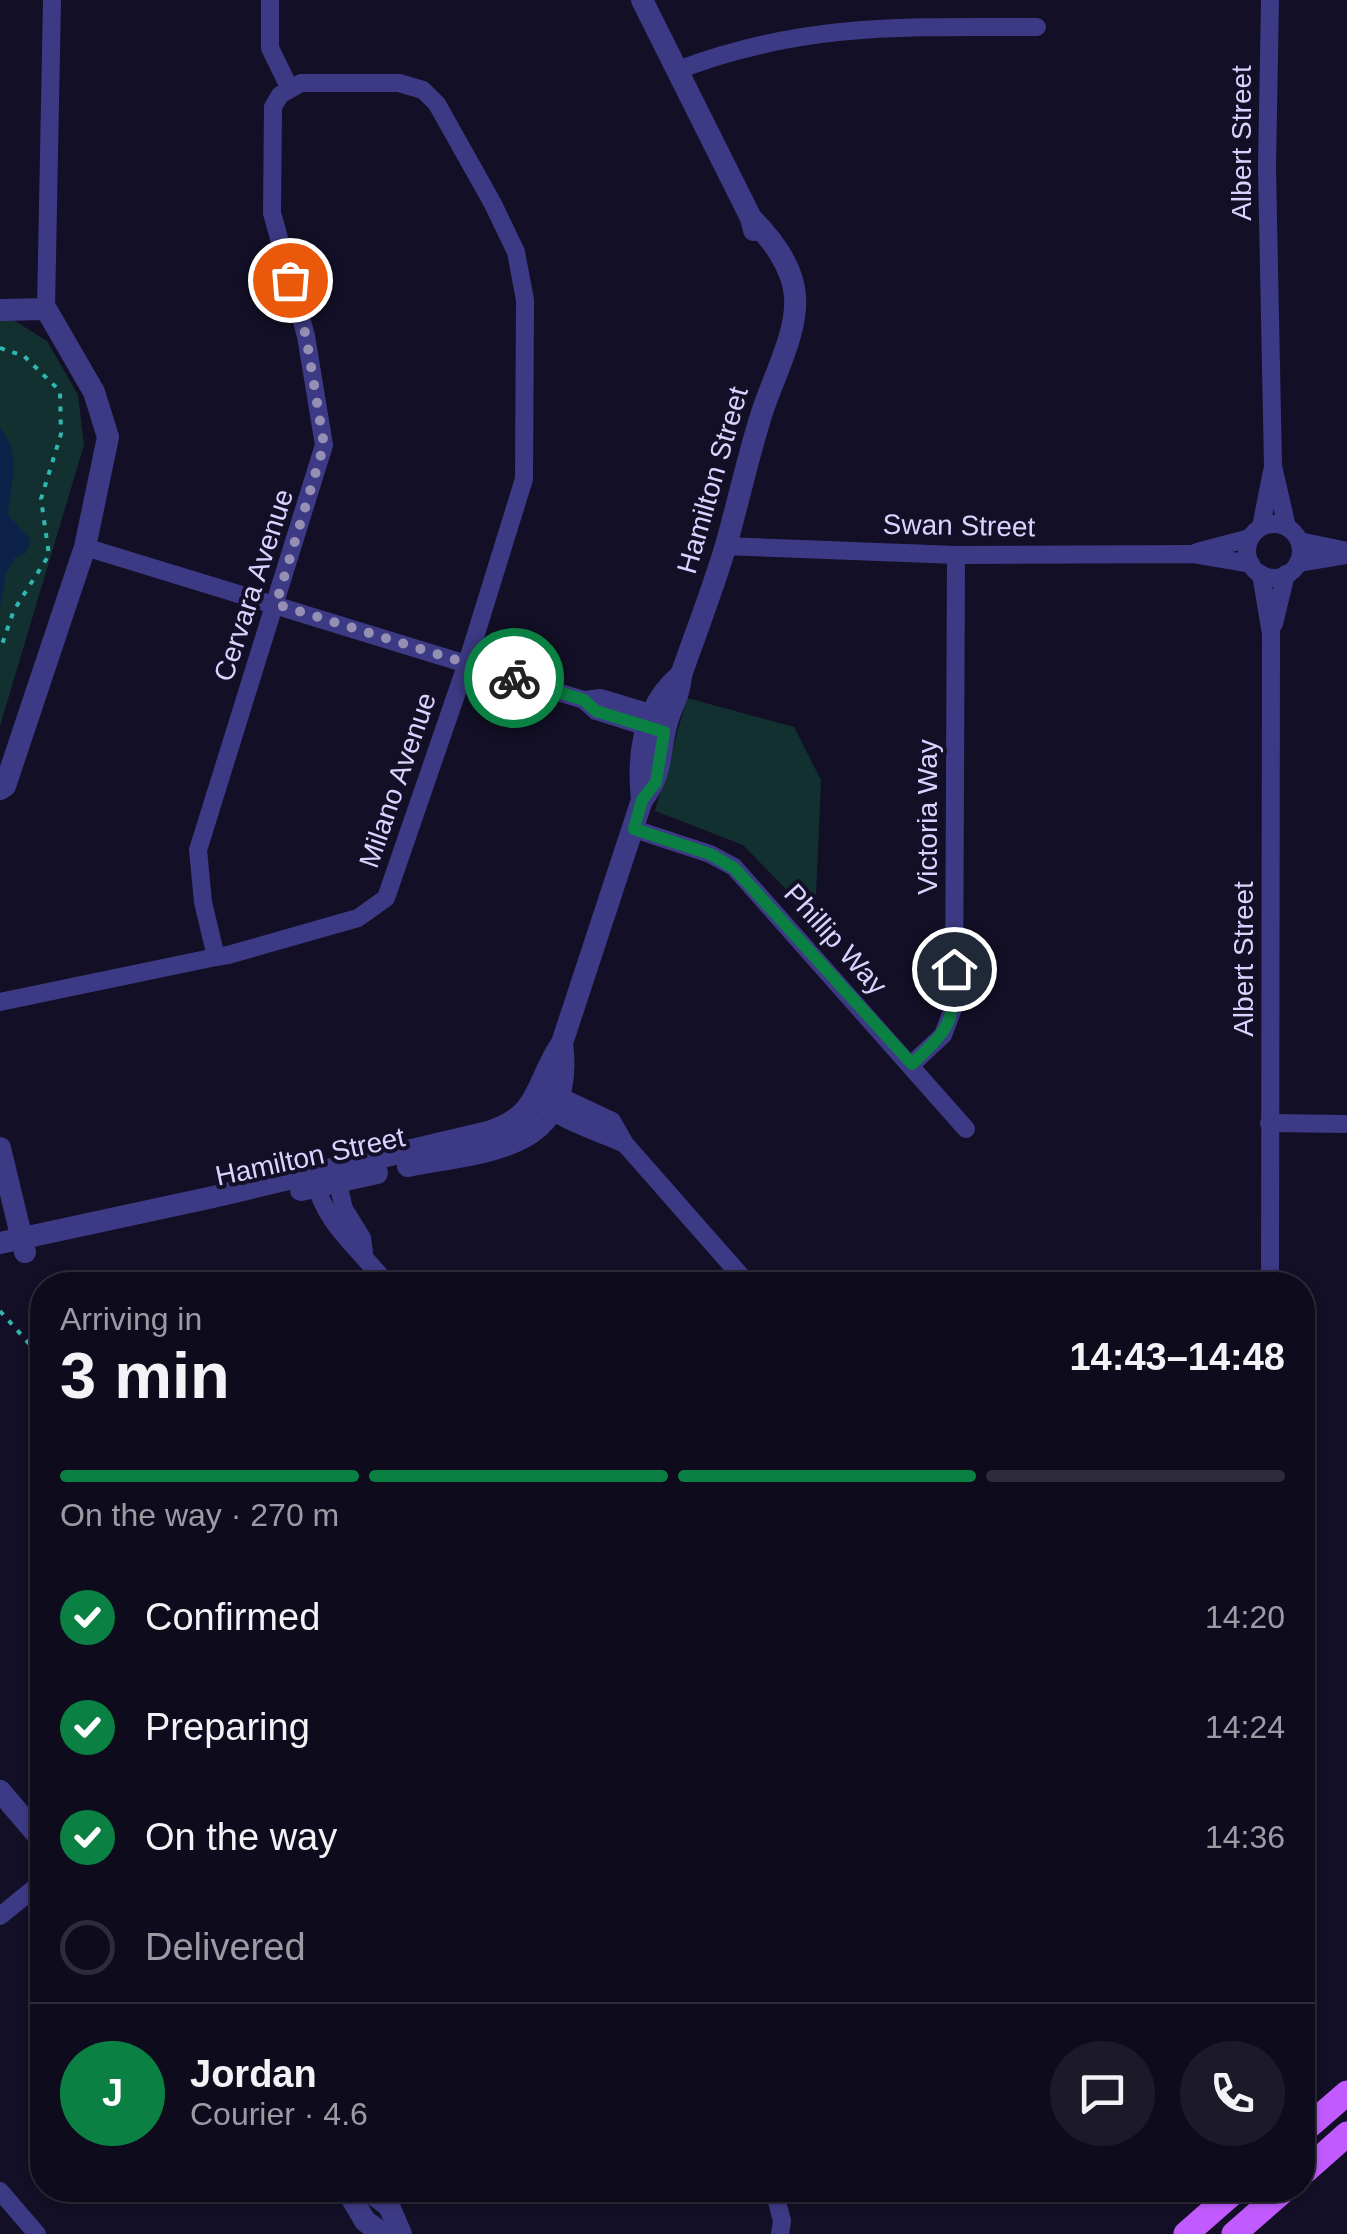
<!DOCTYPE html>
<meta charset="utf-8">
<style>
body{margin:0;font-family:Helvetica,sans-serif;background:#1c1929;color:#f1f3f6;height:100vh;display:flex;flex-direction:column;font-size:38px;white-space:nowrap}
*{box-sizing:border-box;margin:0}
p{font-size:32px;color:#9b9ba3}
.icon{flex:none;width:55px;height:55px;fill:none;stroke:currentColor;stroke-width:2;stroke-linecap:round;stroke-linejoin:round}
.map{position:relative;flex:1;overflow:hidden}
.sheet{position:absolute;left:30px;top:1272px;width:1285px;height:930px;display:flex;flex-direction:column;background:#0e0b1c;border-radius:40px;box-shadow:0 2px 8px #0004,0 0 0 2px #2e2b3b}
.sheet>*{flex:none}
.pin{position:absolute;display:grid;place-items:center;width:85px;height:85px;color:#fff;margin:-42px;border:5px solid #fff;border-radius:50%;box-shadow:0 2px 10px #0007}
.courier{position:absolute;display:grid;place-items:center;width:100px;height:100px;margin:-50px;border:8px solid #0b8043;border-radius:50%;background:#fff;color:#222;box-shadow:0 2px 12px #0007}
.headline em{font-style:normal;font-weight:700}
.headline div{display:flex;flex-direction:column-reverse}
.headline{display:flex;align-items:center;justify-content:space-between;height:170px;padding:0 30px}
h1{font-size:65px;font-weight:700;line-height:75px}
.bar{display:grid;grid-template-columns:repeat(4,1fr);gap:15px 10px;align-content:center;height:120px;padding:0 30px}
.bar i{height:12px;border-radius:8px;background:#2e2b3b}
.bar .current{background:#0b8043}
.bar p{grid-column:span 4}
.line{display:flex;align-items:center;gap:25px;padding:0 30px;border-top:2px solid #2e2b3b}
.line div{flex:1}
.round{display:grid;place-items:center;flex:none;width:105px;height:105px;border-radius:52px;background:#1c1929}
ol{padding:0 30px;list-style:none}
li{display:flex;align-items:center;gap:30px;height:110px}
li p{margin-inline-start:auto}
li .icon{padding:10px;border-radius:50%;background:#0b8043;color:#fff;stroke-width:4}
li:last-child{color:#9b9ba3}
li i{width:55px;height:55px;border:5px solid #2e2b3b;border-radius:50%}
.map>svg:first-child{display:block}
.green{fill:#12302f}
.water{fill:#0c2248}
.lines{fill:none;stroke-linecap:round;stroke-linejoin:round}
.path{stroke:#2fb8b0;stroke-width:4;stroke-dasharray:5 8;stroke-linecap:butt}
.minor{stroke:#3d3a85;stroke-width:18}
.tertiary{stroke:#3d3a85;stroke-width:22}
.primary{stroke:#c25bff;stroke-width:25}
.done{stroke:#948fb3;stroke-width:10;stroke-dasharray:0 18}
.route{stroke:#0b8043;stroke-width:12}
.labels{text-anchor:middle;stroke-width:8;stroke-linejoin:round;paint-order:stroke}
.street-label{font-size:28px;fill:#d9d4ff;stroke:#130f26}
</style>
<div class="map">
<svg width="1347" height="2234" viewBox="0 0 1347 2234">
<rect width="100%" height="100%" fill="#130f26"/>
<g class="green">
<polygon points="0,319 12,319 47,341 78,395 84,445 0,726"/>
<polygon points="687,698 794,727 821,780 815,919 743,845 655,811"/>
</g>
<path class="water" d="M0,428c24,29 10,53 8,87l23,25 -6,14 -10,3 -9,17 -6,33z"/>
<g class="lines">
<g class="path">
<polyline points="0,348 24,356 60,391 61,434 41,499 49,555 14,610 0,650"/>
<polyline points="0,1311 42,1358"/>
</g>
<g class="minor">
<polyline points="270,0 270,48 289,87"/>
<polyline points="1270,0 1267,168 1273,466 1287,527"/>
<path d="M678,70c126,-48 228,-43 359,-43"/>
<polyline points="46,309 52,0"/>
<circle cx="1274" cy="551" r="27"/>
<polyline points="1261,527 1272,471"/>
<polyline points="1299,541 1347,551"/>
<polyline points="726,546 956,555 1192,554 1251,564"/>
<polyline points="85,547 584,700 596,711 659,731"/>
<polyline points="1197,552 1250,538"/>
<polyline points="1298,563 1347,555"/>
<polyline points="1261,574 1271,634 1270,1285"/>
<polyline points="1274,624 1286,574"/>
<polyline points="584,700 601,698 661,716"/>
<polyline points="634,829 710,854 734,867 966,1129"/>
<polyline points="0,1002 216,957 228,955 358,918 386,898 467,663 524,479 525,300 516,252 493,204 437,104 423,90 399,83 301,83 280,95 273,107 272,213 306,336 324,445 198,850 203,902 216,957"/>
<polyline points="912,1064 943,1035 954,1006 956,555"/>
<polyline points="548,1091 612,1121 625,1144 749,1285"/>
<path d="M542,1103c11,14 63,32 83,41"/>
<polyline points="1269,1123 1347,1124"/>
<polyline points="335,1171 344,1209 362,1238 364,1253"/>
<path d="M314,1177c10,48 45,71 74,108"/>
<polyline points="0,1916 42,1882"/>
<polyline points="1302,2147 1317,2161"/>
<polyline points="774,2190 782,2221 780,2234"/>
<polyline points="0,2191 37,2234"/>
</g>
<g class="tertiary">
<polyline points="642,0 751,218 754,230"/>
<polyline points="0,310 46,309 94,392 108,437 85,547 5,786 0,789"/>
<path d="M642,800c-5,-47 2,-94 39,-125"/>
<polyline points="0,1148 25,1252"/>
<path d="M408,1166c79,-16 168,-14 154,-123"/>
<polyline points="301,1190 377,1173"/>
<path d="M0,1243l213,-46 275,-65c54,-16 47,-51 74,-89l80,-243c22,-28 16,-46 25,-78 5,-17 13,-28 14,-47 15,-43 32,-86 45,-130 12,-42 21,-84 34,-126 11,-38 38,-85 35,-123 -2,-29 -24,-58 -44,-78"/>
<polyline points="0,1791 42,1840"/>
<polyline points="347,2190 365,2221 383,2234"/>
<polyline points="368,2190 389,2206 401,2234"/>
</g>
<g class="primary">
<polyline points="1302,2132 1347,2093"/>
<polyline points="1302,2174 1347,2134"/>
<polyline points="1186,2234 1236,2190"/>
<polyline points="1234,2234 1284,2190"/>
</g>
</g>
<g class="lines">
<polyline class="done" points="290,280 306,336 324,445 276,604 514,678"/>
<path class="route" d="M514,678l70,22 12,11 68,21 -8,50 -14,18 -8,29 76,25 24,14 178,196c40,-38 41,-40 42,-95"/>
</g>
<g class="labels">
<g class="street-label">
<text transform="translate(1241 143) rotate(-90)" y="10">Albert Street</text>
<text transform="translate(712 480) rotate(-74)" y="10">Hamilton Street</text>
<text transform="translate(959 525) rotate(1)" y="10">Swan Street</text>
<text transform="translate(253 585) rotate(-72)" y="10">Cervara Avenue</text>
<text transform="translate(397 780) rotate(-71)" y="10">Milano Avenue</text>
<text transform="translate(927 817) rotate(-90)" y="10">Victoria Way</text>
<text transform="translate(836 939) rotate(48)" y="10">Phillip Way</text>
<text transform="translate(1243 959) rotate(-90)" y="10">Albert Street</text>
<text transform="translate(310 1156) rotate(-12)" y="10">Hamilton Street</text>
</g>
</g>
</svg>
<div class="pin" style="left:290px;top:280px;background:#ea580c"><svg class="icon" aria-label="bag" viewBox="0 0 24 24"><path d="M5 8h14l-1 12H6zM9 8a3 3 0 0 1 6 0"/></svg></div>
<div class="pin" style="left:954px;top:969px;background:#1f2937"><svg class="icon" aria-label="home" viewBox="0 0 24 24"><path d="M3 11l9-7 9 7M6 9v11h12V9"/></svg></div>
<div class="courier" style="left:514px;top:678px"><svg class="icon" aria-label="bike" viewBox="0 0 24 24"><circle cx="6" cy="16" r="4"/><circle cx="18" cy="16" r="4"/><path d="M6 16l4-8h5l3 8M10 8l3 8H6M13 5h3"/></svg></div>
<section class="sheet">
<div class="headline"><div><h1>3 min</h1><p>Arriving in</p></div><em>14:43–14:48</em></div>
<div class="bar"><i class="current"></i><i class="current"></i><i class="current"></i><i></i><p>On the way · 270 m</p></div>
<ol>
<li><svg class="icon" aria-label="check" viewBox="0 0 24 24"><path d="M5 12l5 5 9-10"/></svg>Confirmed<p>14:20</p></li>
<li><svg class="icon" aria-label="check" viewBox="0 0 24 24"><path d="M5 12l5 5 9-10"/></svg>Preparing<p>14:24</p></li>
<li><svg class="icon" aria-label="check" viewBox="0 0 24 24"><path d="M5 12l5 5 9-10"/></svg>On the way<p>14:36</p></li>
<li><i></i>Delivered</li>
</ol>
<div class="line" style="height:180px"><b class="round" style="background:#0b8043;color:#fff">J</b><div><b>Jordan</b><p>Courier · 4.6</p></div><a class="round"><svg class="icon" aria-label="chat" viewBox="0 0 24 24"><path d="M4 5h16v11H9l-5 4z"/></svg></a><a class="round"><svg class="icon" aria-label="phone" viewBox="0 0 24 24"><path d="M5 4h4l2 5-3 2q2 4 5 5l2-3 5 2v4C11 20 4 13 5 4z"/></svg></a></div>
</section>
</div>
